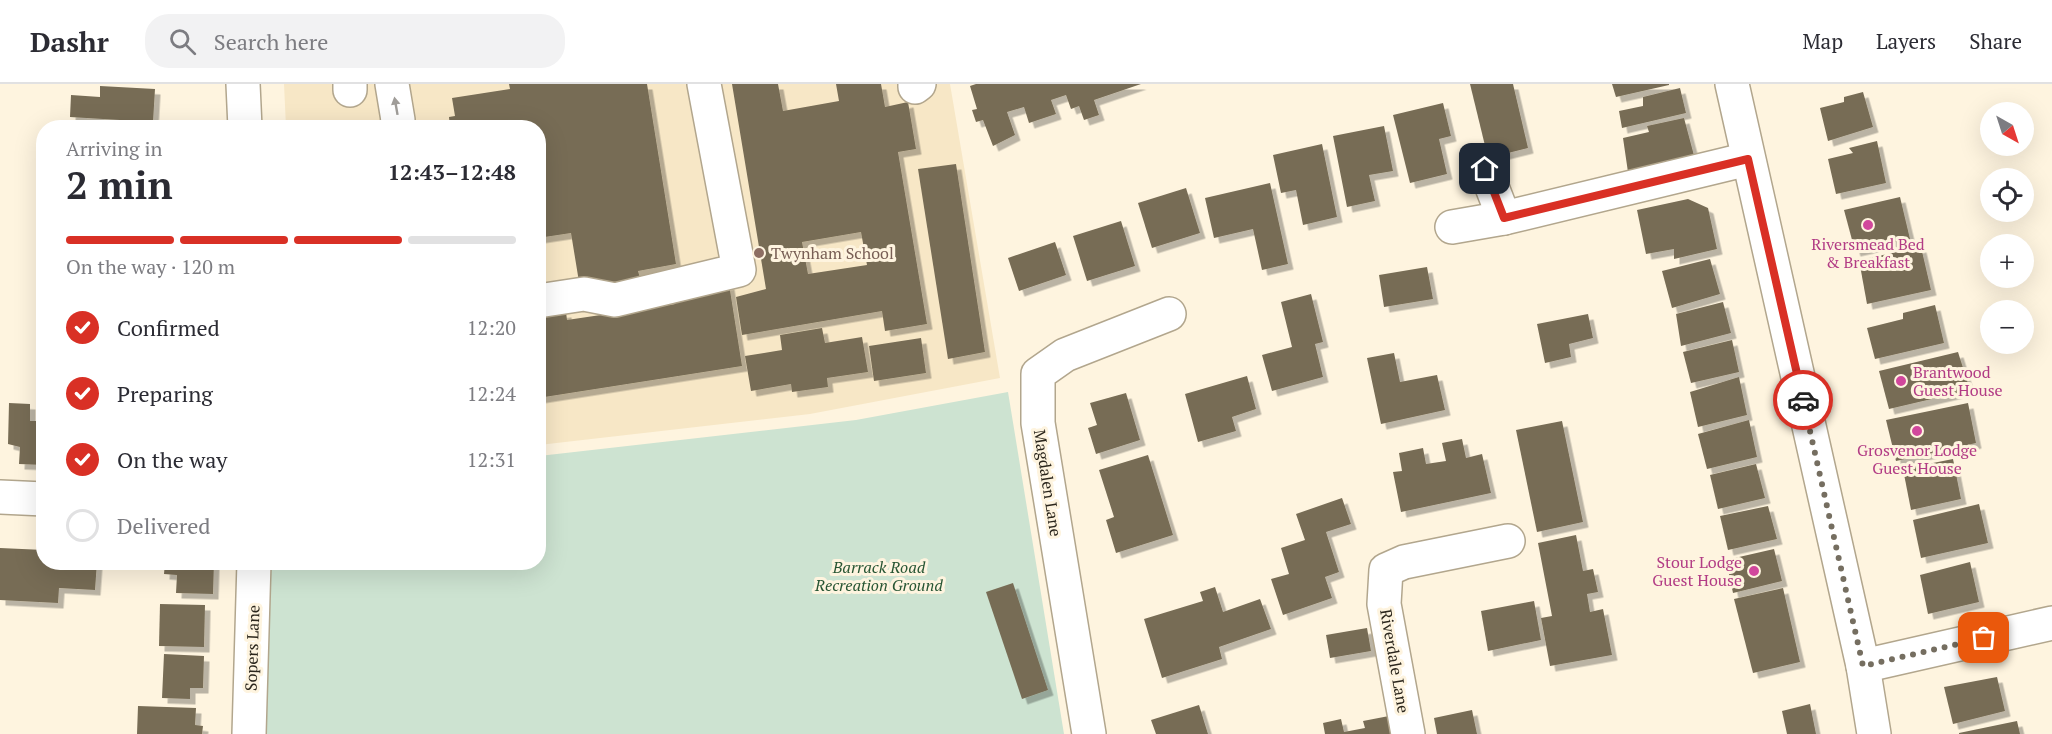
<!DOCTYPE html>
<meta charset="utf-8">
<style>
body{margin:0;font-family:"PT Serif",serif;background:#f2f2f3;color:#2b2b33;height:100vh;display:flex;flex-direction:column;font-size:22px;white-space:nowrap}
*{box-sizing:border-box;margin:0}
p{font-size:20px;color:#7c7c81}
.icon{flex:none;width:33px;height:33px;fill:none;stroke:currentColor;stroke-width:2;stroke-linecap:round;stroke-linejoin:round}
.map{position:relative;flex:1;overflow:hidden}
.drawer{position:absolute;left:36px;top:36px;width:510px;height:450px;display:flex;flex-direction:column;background:#fff;border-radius:24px;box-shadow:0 6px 24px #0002}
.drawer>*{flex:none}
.needle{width:39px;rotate:141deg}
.fabs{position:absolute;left:1980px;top:18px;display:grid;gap:12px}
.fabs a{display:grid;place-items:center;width:54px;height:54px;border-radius:50%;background:#fff;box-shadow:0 6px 24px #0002;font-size:30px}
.pin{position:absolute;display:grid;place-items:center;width:51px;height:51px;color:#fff;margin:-26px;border-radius:12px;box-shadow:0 3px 9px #0006}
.courier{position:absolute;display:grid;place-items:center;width:60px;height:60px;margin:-30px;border:4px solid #d93025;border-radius:50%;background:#fff;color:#222;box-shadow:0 2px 8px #0007}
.overview em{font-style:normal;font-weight:700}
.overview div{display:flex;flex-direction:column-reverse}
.overview{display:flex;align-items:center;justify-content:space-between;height:102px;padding:0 30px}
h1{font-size:39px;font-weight:700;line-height:45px}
.bar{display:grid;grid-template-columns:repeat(4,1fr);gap:9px 6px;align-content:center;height:72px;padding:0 30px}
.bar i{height:8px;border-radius:4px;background:#e1e1e2}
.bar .active{background:#d93025}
.bar p{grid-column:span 4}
ol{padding:0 30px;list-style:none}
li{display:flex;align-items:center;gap:18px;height:66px}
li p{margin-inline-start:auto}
li .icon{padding:6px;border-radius:50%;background:#d93025;color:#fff;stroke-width:4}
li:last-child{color:#7c7c81}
li i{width:33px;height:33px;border:3px solid #e1e1e2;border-radius:50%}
header{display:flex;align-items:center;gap:36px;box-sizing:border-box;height:84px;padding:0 30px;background:#fff;border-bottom:2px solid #e1e1e2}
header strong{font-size:28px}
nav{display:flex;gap:33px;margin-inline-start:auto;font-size:21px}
.search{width:420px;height:54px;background:#f2f2f3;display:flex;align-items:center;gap:15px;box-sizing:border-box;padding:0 21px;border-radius:24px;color:#7c7c81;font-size:22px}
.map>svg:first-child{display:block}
.built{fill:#f7e7c6}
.green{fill:#cde3d1}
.building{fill:#776c55;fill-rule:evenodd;filter:url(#shadow)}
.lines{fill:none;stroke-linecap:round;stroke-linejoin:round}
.minor-casing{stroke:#b2a68d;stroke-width:36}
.major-casing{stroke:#b2a68d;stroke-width:36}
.minor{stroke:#fff;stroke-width:33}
.major{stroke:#fff;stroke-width:33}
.oneway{fill:#a09d99}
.done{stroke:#756e60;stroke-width:6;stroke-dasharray:0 10.8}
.route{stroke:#d93025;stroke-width:8}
.hotel-dot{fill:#d1479c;stroke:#fef4df;stroke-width:2}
.education-dot{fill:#8d6e63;stroke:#fef4df;stroke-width:2}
.labels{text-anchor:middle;stroke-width:6;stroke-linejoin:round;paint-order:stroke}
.hotel-label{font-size:16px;fill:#b23c85;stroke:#fef4df}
.education-label{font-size:16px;fill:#785e54;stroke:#fef4df;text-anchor:start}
.street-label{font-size:16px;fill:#2b261c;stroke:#fef4df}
.park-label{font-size:16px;font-style:italic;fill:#275533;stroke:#fef4df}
</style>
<header>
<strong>Dashr</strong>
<div class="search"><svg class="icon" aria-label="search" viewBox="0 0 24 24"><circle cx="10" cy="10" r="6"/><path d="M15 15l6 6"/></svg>Search here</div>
<nav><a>Map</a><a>Layers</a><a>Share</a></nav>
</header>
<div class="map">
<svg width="2052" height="650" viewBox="0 0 2052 650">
<defs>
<filter id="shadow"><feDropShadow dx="5.5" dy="5.5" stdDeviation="0" flood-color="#0004"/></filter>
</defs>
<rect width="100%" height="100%" fill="#fef4df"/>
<polygon class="built" points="284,0 950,0 1000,294 810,330 539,361 538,44 286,43"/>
<polygon class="green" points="1008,308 1064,650 249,650 254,479 538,478 539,372 856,336"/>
<g class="building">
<polygon points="509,0 647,0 676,180 638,187 640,194 580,204 571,149 538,154 538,44 450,44 449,33 455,32 452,14 510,5"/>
<path d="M732,0h46l5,27 56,-10 -3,-17h45l4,23 23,-5 8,47 -18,3 29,172 -42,7 -3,-20 -140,24 -6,-38 30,-8zM861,148l6,33 -59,9 -6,-32z"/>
<polygon points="976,0 1141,0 1094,16 1099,31 1084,36 1079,22 1071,25 1066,11 1051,16 1056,30 1029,39 1024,23 1007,28 1015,51 993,62 983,36 976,38 972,26 977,25 970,2"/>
<polygon points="1470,0 1513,0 1528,64 1488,74"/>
<polygon points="1612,0 1669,0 1669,1 1616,13"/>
<polygon points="100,2 155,5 153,38 70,33 71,11 100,13"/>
<polygon points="1680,4 1686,29 1622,44 1619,27 1643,22 1643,13"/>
<polygon points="1863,8 1873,43 1828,57 1820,24 1844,18 1844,13"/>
<polygon points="1443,19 1451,52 1439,55 1447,90 1410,99 1393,31"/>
<polygon points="1684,34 1696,79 1629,95 1623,54 1649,48 1647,42"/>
<polygon points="75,38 148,42 148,44 74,44"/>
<polygon points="1384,42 1393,87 1369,91 1375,117 1347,123 1333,52"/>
<polygon points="1877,57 1886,99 1836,110 1828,75 1853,69 1849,64"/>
<polygon points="1322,60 1337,133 1303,141 1296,106 1281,109 1273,71"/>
<polygon points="956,80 985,268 948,275 918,85"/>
<polygon points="1270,99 1288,180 1262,186 1253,145 1214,154 1205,114"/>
<polygon points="1186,104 1200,149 1152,164 1138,119"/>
<polygon points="1900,113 1910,155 1855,167 1844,126"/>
<polygon points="1688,115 1708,124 1717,165 1674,175 1674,165 1646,170 1637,126"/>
<polygon points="1121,137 1135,182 1087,197 1073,152"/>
<polygon points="1055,158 1066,191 1019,207 1008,174"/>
<polygon points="1921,163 1931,206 1867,220 1859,176"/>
<polygon points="1710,175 1720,210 1672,224 1662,187"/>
<polygon points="1427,183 1433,215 1384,223 1379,191"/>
<polygon points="729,200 742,282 538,314 538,232 566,228 567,236 675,220 673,209"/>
<polygon points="1311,210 1323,258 1315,260 1323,293 1272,307 1262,271 1292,263 1281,218"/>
<polygon points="1723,218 1731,249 1681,262 1676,230"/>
<polygon points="1935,221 1944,259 1875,275 1867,244 1903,235 1903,229"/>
<polygon points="1588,230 1593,254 1569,260 1571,273 1545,279 1537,240"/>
<polygon points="822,244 825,259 862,253 868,288 827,294 828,303 792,308 791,300 751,307 745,272 782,266 780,251"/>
<polygon points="921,254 926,289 874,297 869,262"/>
<polygon points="1732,256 1739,288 1691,299 1683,268"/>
<polygon points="1958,268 1970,306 1889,325 1879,287"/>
<polygon points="1394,269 1400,298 1437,291 1445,326 1381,340 1367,274"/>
<polygon points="1247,292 1256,325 1232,333 1236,347 1198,358 1185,310"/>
<polygon points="1739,293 1747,331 1698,343 1690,308"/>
<polygon points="1126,309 1140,356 1096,370 1088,344 1097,341 1090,319"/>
<polygon points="9,319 30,320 30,337 44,337 44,381 19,380 20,363 8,360"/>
<polygon points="1968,319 1976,359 1896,377 1886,336"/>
<polygon points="1749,336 1757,373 1707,385 1698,350"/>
<polygon points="1562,337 1583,438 1537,448 1516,346"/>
<polygon points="1462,355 1466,374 1482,370 1491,409 1401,428 1393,388 1402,387 1399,369 1423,364 1426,380 1446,377 1442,359"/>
<polygon points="1148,371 1173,451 1116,469 1106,436 1114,433 1099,386"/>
<polygon points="1953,375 1961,415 1911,426 1903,385"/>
<polygon points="1756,380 1765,414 1718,425 1710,391"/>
<polygon points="1342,414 1351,440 1326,448 1339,488 1325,493 1332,514 1283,531 1271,495 1289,490 1281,464 1305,456 1296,430"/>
<polygon points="1979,420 1988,459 1921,474 1913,436"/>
<polygon points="1768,422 1777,455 1728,466 1720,432"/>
<polygon points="1576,451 1583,487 1593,485 1598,508 1587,510 1590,528 1603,525 1612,571 1550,582 1541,534 1552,532 1538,459"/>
<polygon points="0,464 44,466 44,478 97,478 95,506 59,504 58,519 0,516"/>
<polygon points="1774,465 1782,497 1733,509 1726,476"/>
<polygon points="165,478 214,478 213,510 176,509 177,491 164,490"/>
<polygon points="1970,478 1979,518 1928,530 1920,491"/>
<polygon points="1013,499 1048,606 1022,615 986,508"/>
<polygon points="1215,503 1223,528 1260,515 1271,545 1219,563 1222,575 1162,594 1144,535 1203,517 1200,508"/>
<polygon points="1783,504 1800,578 1753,589 1734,515"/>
<polygon points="1534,517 1541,556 1488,567 1481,527"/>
<polygon points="160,520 205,521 204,563 159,562"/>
<polygon points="1367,544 1371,567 1330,574 1326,551"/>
<polygon points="164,570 204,572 203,604 190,604 190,615 162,614"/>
<polygon points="1997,593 2005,627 1953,640 1944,603"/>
<polygon points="1810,620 1816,650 1787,650 1782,627"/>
<polygon points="1199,621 1208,650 1156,650 1151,636"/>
<polygon points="138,622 196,624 195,641 203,642 202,650 137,650"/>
<polygon points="1472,626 1477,650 1437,650 1434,634"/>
<polygon points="1389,632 1392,650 1325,650 1323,639 1341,635 1344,648 1365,644 1363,637"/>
<polygon points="2017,637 2020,650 1959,650 1959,649"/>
</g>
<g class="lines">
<g class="minor-casing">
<g id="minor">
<polyline points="243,0 245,44"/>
<polyline points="350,0 350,6"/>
<polyline points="392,0 398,36 396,44"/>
<polyline points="915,0 915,3 919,0"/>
<polyline points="1485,85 1504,134"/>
<polyline points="1452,143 1504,134 1748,75"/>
<polyline points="538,217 584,210 615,216 739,186 704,0"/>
<polyline points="0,413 44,415"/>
<polyline points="1863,582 2052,539"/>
<polyline points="249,650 254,478"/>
<polyline points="1089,650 1038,339 1038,290 1065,271 1169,230"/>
<polyline points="1408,650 1384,520 1386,486 1404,478 1508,457"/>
</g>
</g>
<g class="major-casing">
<polyline id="major" points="1732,0 1863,582 1874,650"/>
</g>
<use href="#minor" class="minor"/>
<use href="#major" class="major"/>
</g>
<defs><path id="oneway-solid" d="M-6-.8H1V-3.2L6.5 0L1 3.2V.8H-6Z" transform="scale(1.5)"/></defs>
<use class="oneway" href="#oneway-solid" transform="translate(396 22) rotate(-100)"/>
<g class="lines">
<polyline class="done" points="1803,316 1863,582 1984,554"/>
<polyline class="route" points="1485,85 1504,134 1748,75 1803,316"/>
</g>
<g class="hotel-dot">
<circle cx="1868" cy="141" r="6"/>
<circle cx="1901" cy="297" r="6"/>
<circle cx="1917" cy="347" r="6"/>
<circle cx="1754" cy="487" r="6"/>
</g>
<circle class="education-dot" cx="759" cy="169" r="6"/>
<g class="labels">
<g class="hotel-label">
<text x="1868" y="166">Riversmead Bed<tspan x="1868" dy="18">&amp; Breakfast</tspan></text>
<text x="1913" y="294" text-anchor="start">Brantwood<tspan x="1913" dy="18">Guest House</tspan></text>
<text x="1917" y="372">Grosvenor Lodge<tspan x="1917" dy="18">Guest House</tspan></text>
<text x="1742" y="484" text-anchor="end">Stour Lodge<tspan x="1742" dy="18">Guest House</tspan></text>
</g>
<g class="education-label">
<text x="771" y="175">Twynham School</text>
</g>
<g class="street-label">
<text transform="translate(1048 399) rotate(81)" y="6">Magdalen Lane</text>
<text transform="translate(252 564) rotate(-88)" y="6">Sopers Lane</text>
<text transform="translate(1395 577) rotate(80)" y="6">Riverdale Lane</text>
</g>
<g class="park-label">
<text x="879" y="489">Barrack Road<tspan x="879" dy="18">Recreation Ground</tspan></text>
</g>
</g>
</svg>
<div class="fabs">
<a><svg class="needle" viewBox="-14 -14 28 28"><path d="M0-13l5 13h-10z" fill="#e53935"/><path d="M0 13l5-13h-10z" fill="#7c7c81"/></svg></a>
<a><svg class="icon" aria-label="locate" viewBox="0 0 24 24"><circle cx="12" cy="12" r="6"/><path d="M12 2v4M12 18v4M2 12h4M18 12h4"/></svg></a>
<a>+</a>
<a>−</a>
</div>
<div class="pin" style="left:1984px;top:554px;background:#ea580c"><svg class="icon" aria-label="bag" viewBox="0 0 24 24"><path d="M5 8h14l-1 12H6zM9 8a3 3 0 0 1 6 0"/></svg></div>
<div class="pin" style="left:1485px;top:85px;background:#1f2937"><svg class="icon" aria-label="home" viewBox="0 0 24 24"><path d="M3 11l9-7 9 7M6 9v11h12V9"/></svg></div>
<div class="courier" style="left:1803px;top:316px"><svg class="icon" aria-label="car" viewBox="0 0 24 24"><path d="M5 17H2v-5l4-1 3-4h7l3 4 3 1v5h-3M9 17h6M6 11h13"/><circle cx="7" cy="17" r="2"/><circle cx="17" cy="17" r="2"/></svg></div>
<section class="drawer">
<div class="overview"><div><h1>2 min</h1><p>Arriving in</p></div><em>12:43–12:48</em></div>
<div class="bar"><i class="active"></i><i class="active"></i><i class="active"></i><i></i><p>On the way · 120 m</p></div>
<ol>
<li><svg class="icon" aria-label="check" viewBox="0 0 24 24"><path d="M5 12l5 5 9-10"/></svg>Confirmed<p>12:20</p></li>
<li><svg class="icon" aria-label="check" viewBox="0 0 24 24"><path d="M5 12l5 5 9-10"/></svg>Preparing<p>12:24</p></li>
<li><svg class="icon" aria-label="check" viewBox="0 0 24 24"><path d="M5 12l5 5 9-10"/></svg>On the way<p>12:31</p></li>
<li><i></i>Delivered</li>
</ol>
</section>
</div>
